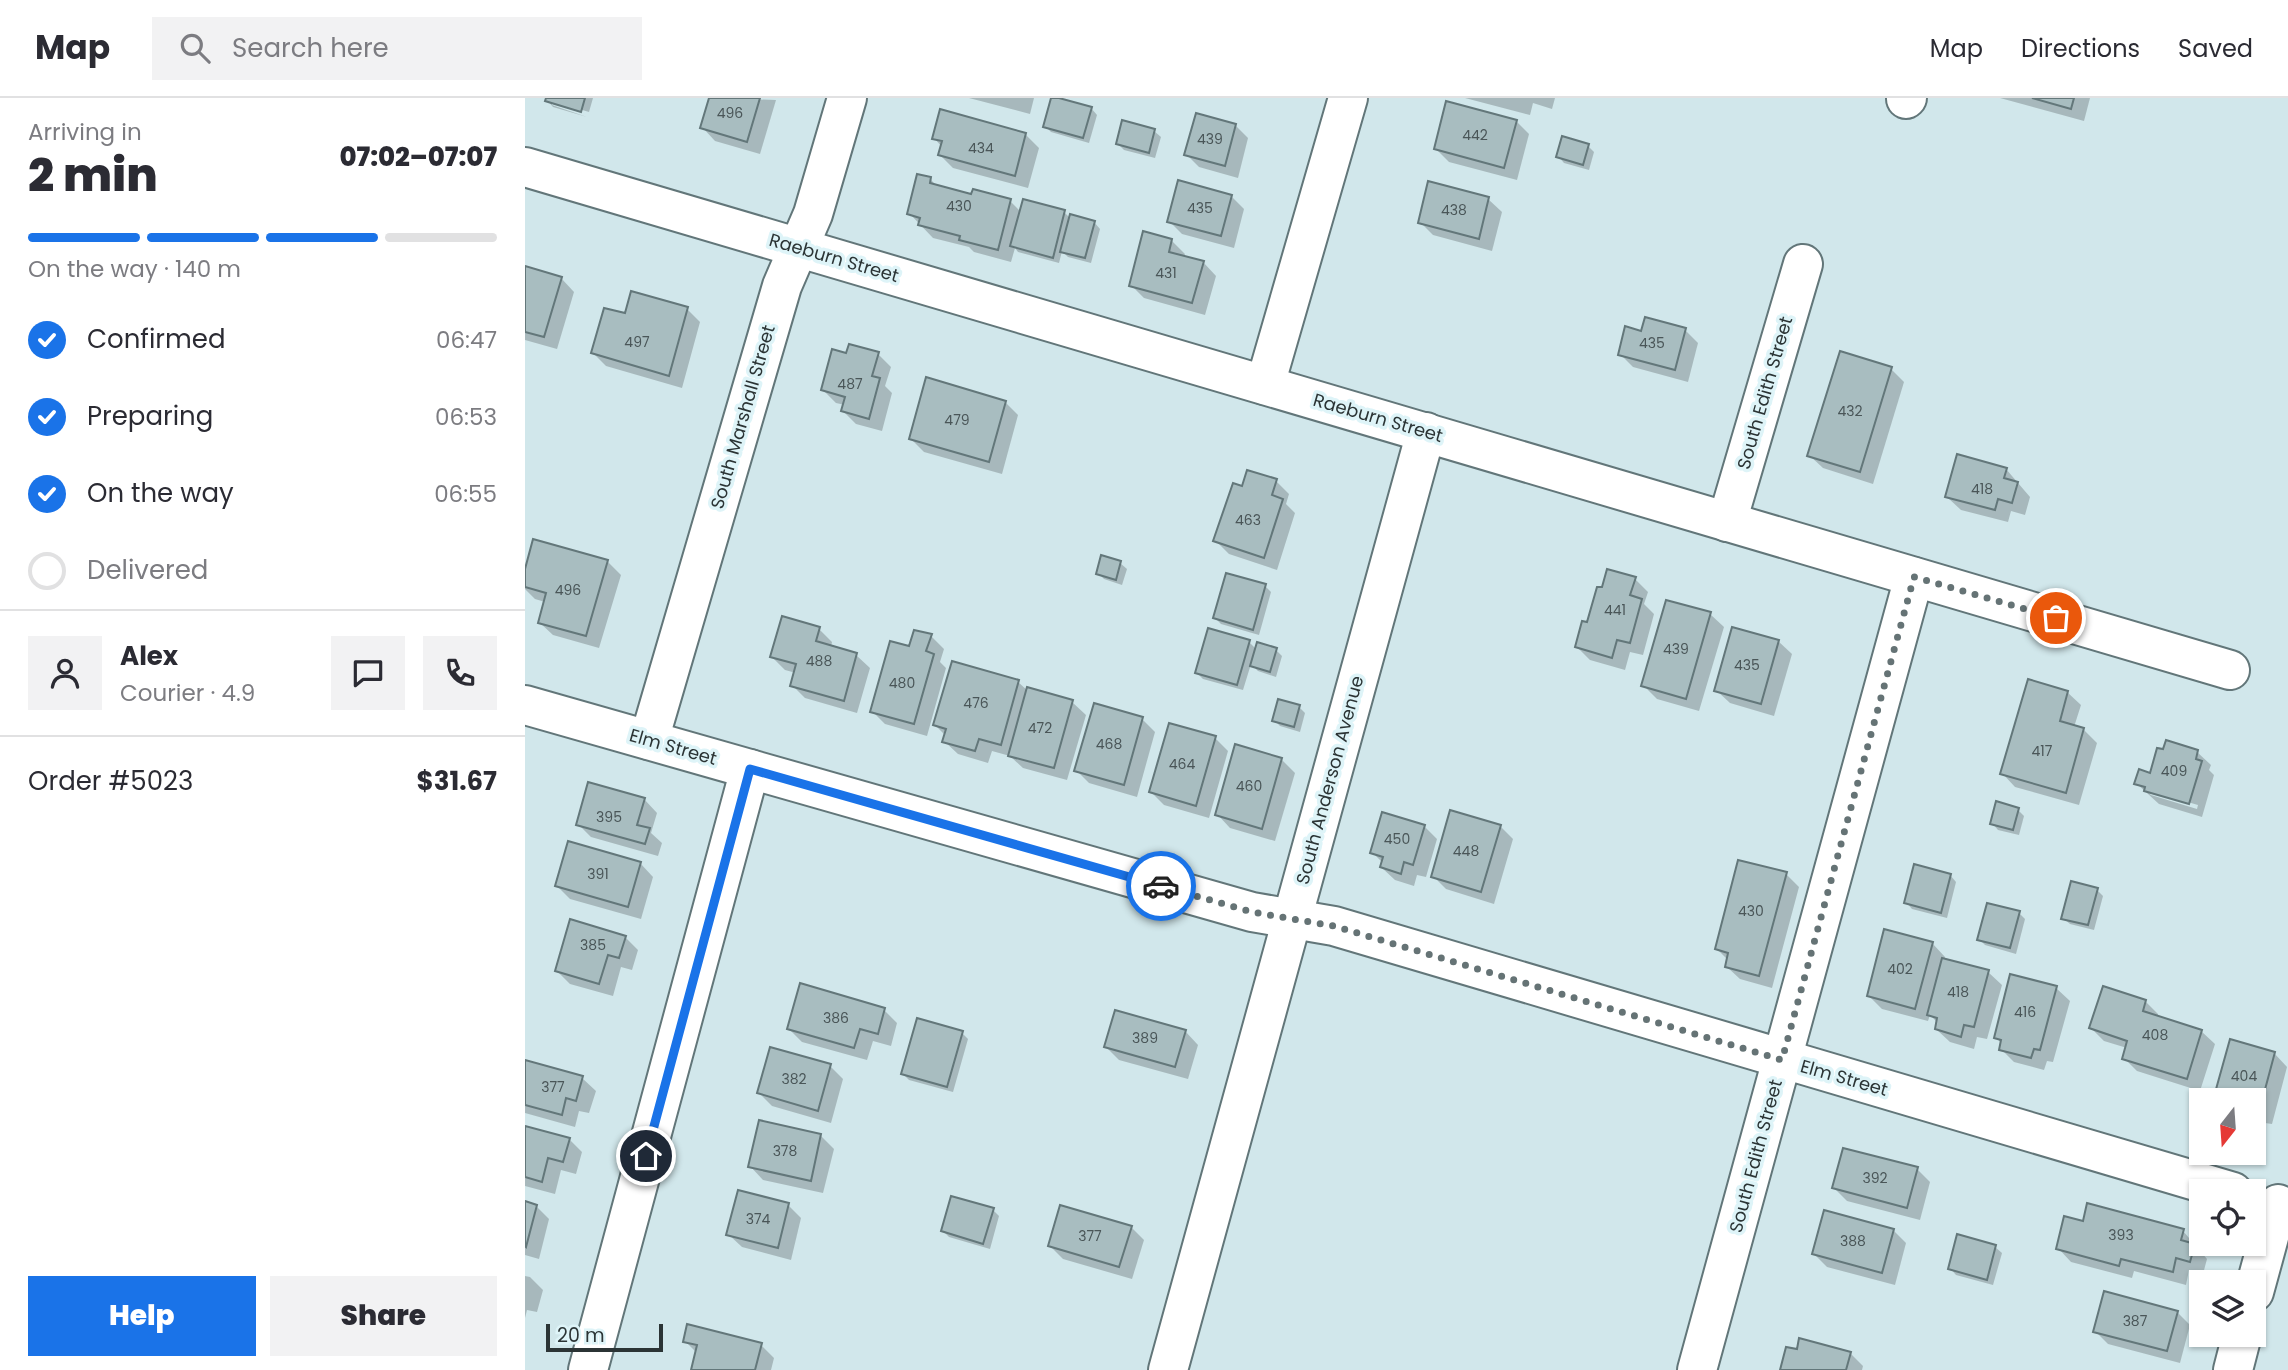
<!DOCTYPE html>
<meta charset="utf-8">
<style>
body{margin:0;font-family:Poppins,sans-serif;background:#f2f2f3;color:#2b2b33;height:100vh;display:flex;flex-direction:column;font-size:26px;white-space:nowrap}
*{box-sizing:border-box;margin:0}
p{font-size:23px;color:#7c7c81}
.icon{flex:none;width:38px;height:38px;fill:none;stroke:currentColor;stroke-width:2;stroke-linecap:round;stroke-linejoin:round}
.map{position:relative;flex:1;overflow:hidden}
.sheet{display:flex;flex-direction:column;background:#fff;width:525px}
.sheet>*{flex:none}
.needle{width:46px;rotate:197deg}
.controls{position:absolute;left:1664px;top:990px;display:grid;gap:14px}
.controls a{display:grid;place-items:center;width:77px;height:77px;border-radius:0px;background:#fff;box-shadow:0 2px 5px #0004;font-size:35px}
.scale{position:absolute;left:21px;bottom:18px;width:117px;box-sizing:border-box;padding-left:7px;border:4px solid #2b3435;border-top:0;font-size:19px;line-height:24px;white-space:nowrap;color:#2b3435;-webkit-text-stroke:5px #def4f8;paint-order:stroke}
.pin{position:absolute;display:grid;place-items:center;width:60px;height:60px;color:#fff;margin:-30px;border:4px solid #fff;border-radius:50%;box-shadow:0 2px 7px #0007}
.courier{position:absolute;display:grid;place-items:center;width:70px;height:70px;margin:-35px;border:5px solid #1a73e8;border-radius:50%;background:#fff;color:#222;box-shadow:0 2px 9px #0007}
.headline em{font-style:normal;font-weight:800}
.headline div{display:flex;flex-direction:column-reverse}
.headline{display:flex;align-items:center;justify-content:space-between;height:119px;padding:0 28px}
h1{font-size:46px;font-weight:800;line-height:52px}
.bar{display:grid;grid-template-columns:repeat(4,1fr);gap:10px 7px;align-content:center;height:84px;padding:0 28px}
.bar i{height:9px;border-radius:5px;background:#e1e1e2}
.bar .current{background:#1a73e8}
.bar p{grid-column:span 4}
.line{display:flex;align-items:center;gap:18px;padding:0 28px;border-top:2px solid #e1e1e2}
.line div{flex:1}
.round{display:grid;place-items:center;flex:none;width:74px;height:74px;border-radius:0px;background:#f2f2f3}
ol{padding:0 28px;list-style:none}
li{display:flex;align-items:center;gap:21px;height:77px}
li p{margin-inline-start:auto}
li .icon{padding:7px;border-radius:50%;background:#1a73e8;color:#fff;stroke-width:4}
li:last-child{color:#7c7c81}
li i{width:38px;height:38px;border:4px solid #e1e1e2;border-radius:50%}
.cta{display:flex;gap:14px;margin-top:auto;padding:14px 28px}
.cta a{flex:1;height:80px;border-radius:0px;background:#1a73e8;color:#fff;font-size:28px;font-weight:800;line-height:80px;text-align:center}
.cta a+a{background:#f2f2f3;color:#2b2b33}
header{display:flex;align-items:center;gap:42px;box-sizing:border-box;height:98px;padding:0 35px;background:#fff;border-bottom:2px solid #e1e1e2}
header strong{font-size:33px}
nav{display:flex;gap:38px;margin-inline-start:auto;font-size:24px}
.search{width:490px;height:63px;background:#f2f2f3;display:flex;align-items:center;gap:18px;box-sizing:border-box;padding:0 24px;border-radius:0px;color:#7c7c81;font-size:26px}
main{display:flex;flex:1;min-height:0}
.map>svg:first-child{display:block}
.shadow{fill:#0003;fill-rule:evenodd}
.building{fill:#a8bdc0;stroke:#63777a;stroke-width:2}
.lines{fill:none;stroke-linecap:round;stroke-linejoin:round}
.minor-casing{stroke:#627679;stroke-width:42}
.minor{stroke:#fff;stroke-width:38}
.done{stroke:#657375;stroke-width:7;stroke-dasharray:0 12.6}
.route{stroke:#1a73e8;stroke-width:9}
.labels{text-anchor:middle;stroke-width:7;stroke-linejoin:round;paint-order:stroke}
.number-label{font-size:14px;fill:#4a5658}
.street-label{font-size:18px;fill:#2b3435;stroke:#def4f8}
</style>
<header>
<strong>Map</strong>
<div class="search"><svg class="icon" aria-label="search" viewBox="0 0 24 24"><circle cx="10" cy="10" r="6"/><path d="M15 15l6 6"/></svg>Search here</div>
<nav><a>Map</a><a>Directions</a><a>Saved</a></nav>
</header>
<main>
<section class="sheet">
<div class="headline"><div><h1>2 min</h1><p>Arriving in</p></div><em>07:02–07:07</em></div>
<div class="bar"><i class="current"></i><i class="current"></i><i class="current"></i><i></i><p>On the way · 140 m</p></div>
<ol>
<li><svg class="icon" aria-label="check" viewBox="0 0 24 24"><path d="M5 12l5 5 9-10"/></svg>Confirmed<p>06:47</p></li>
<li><svg class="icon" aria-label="check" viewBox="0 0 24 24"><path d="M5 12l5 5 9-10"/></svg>Preparing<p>06:53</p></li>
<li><svg class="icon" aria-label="check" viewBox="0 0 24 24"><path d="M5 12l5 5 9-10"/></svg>On the way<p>06:55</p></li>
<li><i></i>Delivered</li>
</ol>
<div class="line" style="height:126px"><a class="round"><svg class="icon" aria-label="person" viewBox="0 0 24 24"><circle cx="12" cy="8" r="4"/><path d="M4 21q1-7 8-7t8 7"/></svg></a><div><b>Alex</b><p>Courier · 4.9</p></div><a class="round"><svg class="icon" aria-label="chat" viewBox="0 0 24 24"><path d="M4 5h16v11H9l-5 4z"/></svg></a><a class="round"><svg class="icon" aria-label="phone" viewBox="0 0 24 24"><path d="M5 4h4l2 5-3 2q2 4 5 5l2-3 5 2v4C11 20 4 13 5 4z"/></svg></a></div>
<div class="line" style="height:91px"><div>Order #5023</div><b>$31.67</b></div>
<div class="cta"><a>Help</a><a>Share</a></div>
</section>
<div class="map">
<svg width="1763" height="1272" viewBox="0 0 1763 1272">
<rect width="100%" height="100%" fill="#d1e7eb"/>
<g class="shadow">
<polygon points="22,0 68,0 64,14 27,3 27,7 62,19 28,9 22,2"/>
<polygon points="186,0 251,2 235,56 190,43 177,29"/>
<polygon points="444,0 509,0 505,16"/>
<polygon points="940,0 1030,0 1027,11 1008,5 1005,17"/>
<polygon points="1475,0 1565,0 1559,23"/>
<polygon points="566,10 572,17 564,45 526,34 520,28"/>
<polygon points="991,23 1004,36 992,82 924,64 911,51"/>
<polygon points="710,27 723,40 713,80 674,69 661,56"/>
<polygon points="629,33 636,39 630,60 599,52 593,46"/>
<polygon points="501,37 514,50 503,90 428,70 415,57 417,49 409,40"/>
<polygon points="1063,48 1069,54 1064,72 1039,65 1033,58"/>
<polygon points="405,81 413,89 447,99 485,103 496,114 539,114 545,120 569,124 575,131 566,165 543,159 537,153 534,165 493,154 490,150 486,164 449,154 444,149 408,140 384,115"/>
<polygon points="706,98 719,111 709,150 657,136 644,123"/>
<polygon points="963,101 977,114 967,153 908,137 895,124"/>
<polygon points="647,143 660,156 659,159 678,164 691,178 680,217 619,200 606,187"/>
<polygon points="0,170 36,180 49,194 32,251 0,242"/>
<polygon points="162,211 175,224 157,290 81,268 68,255 101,217"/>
<polygon points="1160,232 1173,245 1163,284 1108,269 1095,256 1117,235"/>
<polygon points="353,256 366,269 360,288 367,295 357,333 331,326 318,313 320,307 311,305 298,292 322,257"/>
<polygon points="1366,271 1379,284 1348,386 1298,370 1284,357"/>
<polygon points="480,304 493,317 477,376 399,354 386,341"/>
<polygon points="1481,371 1505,399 1500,417 1486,413 1483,424 1436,412 1422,399"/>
<polygon points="751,383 764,396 761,406 770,415 752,472 704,456 690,442 718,390"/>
<polygon points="83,464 96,477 74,550 28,537 14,524 20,504 10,501 0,491 0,477"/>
<polygon points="595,465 602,471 597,487 579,481 573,475"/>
<polygon points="1110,481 1123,494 1119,506 1129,516 1118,557 1105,554 1100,572 1065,562 1052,549 1063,526"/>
<polygon points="740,488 746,494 734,537 696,526 690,520"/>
<polygon points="1185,516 1199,529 1174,613 1132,601 1118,587"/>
<polygon points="294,531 307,544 306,549 331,557 345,570 332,615 280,600 267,587 271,575 260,572 247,559"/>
<polygon points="406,538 419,551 415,564 421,570 402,638 360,626 347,613 386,550"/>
<polygon points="1253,543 1267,556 1249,618 1205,605 1191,592"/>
<polygon points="724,544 732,552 751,552 757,558 751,579 733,573 726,566 718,592 678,581 672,575"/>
<polygon points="493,584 503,593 547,604 561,617 542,682 498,670 485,658 467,653 463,665 433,656 419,643 421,638 410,627"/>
<polygon points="1542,594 1556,607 1549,629 1559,632 1572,645 1554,707 1490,689 1477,675"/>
<polygon points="774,609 780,615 775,634 755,628 749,622"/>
<polygon points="617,621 630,634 612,699 564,685 551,672"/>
<polygon points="690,640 703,653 684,720 639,707 626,694"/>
<path d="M1672,654l14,13 -2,5 5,5 -12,42 -43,-13 -23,-21zM1621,692l52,15 -1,4 -46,-14z"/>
<polygon points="756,661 770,675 750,743 705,730 692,716"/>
<polygon points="119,701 132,715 126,735 137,745 133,758 66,739 53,726"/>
<polygon points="1493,712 1499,718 1494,737 1473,732 1467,725"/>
<polygon points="899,728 912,741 901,779 892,777 889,788 870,782 856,769 858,765 847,754"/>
<polygon points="975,728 988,741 969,806 921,791 908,778"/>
<polygon points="115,765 128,779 116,821 45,801 32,788"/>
<polygon points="1261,776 1274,789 1247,890 1215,881 1201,868 1203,862 1192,851"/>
<polygon points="1425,777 1431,784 1422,820 1387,811 1381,804"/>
<polygon points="1572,792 1578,798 1569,832 1545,826 1538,820"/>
<polygon points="1494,815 1500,821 1491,856 1460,847 1454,841"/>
<polygon points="100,839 113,852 107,872 96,869 88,898 45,886 32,873"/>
<polygon points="1407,845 1420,859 1420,862 1463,874 1477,887 1462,941 1452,939 1449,951 1425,944 1411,931 1413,925 1405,917 1403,923 1357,911 1344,898"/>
<polygon points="1531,890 1545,903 1528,964 1522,963 1519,972 1489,964 1476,951 1477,946 1471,939"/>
<polygon points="1620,903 1633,916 1633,919 1676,933 1690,946 1675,993 1612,973 1599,960 1602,950 1579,943 1566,930"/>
<polygon points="359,912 372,925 366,948 348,943 342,962 277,944 264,931"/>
<polygon points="660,933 673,947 663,981 594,962 581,949"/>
<polygon points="437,935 443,941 428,994 384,982 378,976"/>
<polygon points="1749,955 1762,969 1747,1026 1740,1025 1737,1035 1729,1033 1729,1003 1690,1002"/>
<polygon points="0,963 57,980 71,993 64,1015 54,1013 50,1029 0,1015"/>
<polygon points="305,968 318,981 306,1025 247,1008 234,995"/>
<polygon points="0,1030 44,1041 57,1054 51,1076 36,1072 30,1096 0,1088"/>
<polygon points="296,1038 309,1051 298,1095 238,1082 225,1068"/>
<polygon points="1392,1071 1405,1084 1395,1122 1322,1103 1309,1090"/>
<polygon points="0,1105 11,1108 24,1121 14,1161 0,1157"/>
<polygon points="263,1107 276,1120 266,1162 217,1149 203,1136"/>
<polygon points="468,1112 474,1118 465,1151 424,1139 418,1133"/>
<polygon points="1559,1125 1658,1133 1682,1161 1678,1176 1664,1172 1661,1187 1609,1173 1607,1180 1546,1164 1533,1150"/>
<polygon points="606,1129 619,1142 607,1181 538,1161 525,1148"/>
<polygon points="1368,1132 1381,1145 1370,1187 1302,1169 1289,1156"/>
<polygon points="1470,1149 1477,1155 1468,1187 1431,1177 1425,1170"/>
<polygon points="0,1178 5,1179 18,1192 12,1214 2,1212 0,1220"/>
<polygon points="1652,1214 1665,1227 1655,1265 1583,1246 1570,1233"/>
<polygon points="160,1243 236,1247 249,1260 246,1272 168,1272 172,1255"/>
<polygon points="1325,1255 1338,1268 1337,1272 1257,1272"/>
</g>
<g class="building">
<polygon points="21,0 60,0 56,14 20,3"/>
<polygon points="184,0 235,0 222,44 175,30"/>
<polygon points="526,0 534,0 567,9 558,40 518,29"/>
<polygon points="1507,0 1549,0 1546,11"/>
<polygon points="921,3 992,22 979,70 909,51"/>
<polygon points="415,11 501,35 490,78 413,57 417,43 407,41"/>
<polygon points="671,15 711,26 700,68 659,57"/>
<polygon points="597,22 630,31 624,55 591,46"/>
<polygon points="1037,38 1064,46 1058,67 1031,59"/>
<polygon points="392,76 406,79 405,85 446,96 448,91 486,101 473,152 434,142 435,138 393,127 395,120 382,116"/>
<polygon points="653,82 707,97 696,138 642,124"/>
<polygon points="903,83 964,99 954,141 893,125"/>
<polygon points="498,101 540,112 528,160 485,148"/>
<polygon points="545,116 570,123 560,160 535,154"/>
<polygon points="618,133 647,141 644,154 679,163 667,205 604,188"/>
<polygon points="0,168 37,179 19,239 0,234"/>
<polygon points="106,193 163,209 144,278 66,255 79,210 100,215"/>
<polygon points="1120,219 1161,230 1150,272 1093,257 1100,228 1116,233"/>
<polygon points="324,246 354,254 347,278 355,280 344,321 316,313 320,299 296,292 307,251 321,255"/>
<polygon points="1315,253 1367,269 1335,374 1282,358"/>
<polygon points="401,279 481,303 464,364 384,341"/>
<polygon points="1432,356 1482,370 1479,380 1493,384 1487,405 1473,401 1470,412 1420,399"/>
<polygon points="722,372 752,381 747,397 758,401 739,460 688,443 708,385 717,388"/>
<polygon points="8,441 83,462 61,538 13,525 21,495 0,489 0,471"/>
<polygon points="576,457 596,463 591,482 571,476"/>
<polygon points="1082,471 1111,479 1105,497 1117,501 1105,545 1092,542 1087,560 1050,549 1057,523 1062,524 1072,489 1077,489"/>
<polygon points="701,475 741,486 728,532 688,520"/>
<polygon points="1141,502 1186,514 1161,601 1116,588"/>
<polygon points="257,518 295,529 291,543 332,555 319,603 265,588 271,566 245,559"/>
<polygon points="1207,529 1254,542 1236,606 1189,593"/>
<polygon points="683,530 725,542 712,587 670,575"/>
<polygon points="389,532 407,536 401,553 409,556 389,626 345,614 365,543 384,548"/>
<polygon points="732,544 752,550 745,574 725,568"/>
<polygon points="427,563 494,582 476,647 454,641 450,653 417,644 421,631 408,627"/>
<polygon points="1503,581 1543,593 1535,623 1559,630 1541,695 1475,676"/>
<polygon points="502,589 548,602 529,670 483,658"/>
<polygon points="753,601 775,607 769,629 747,623"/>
<polygon points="569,605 618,619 599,687 549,673"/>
<polygon points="644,625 691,638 671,708 624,694"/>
<polygon points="1641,642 1673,652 1671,661 1677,663 1664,706 1619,693 1620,689 1609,686 1614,671 1625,675 1632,650 1638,651"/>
<polygon points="710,646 757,660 737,731 690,717"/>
<polygon points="63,684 120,700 112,727 125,730 120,746 51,727"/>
<polygon points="1471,703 1494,710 1488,732 1465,726"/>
<polygon points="925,712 976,727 956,794 906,779"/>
<polygon points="857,714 900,727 888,767 879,764 876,776 855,769 858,759 845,755"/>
<polygon points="43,743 116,764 103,809 30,788"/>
<polygon points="1213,762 1262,774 1234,878 1200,869 1203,855 1190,851"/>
<polygon points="1389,766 1426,776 1416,815 1379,805"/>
<polygon points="1546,783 1573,790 1563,827 1536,821"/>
<polygon points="1462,805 1495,813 1485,850 1452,842"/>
<polygon points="45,821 101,838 94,860 83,857 74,886 30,873"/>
<polygon points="1359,831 1408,844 1390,911 1342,898"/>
<polygon points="1417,860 1464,872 1449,929 1439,927 1436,939 1410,931 1412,920 1402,917"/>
<polygon points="1485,876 1532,888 1515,952 1509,951 1506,960 1474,952 1476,942 1469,940"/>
<polygon points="275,885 360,910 353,936 335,931 329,950 262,931"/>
<polygon points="1578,888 1621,902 1618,913 1677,932 1662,981 1597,961 1602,943 1564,930"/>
<polygon points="590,912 661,932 650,969 579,949"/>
<polygon points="392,920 438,933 422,989 376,976"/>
<polygon points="1705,941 1750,954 1734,1014 1729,1013 1729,1003 1688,1002"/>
<polygon points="245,949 306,966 293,1013 232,995"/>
<polygon points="0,962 58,978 51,1003 41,1000 37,1017 0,1007"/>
<polygon points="234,1022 296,1036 286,1083 223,1069"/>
<polygon points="0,1028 45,1040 38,1064 23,1060 17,1084 0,1079"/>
<polygon points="1318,1050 1393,1069 1382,1110 1307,1090"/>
<polygon points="213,1092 264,1105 253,1150 201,1137"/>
<polygon points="426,1098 469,1110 458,1146 416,1133"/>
<polygon points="0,1103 12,1107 1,1149 0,1148"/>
<polygon points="1562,1105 1659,1131 1656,1142 1670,1146 1665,1164 1651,1160 1648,1174 1596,1161 1594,1168 1531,1151 1539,1118 1558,1123"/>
<polygon points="535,1107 607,1128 594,1169 523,1148"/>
<polygon points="1299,1112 1369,1131 1357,1175 1287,1156"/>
<polygon points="1432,1136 1471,1147 1462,1182 1423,1171"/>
<polygon points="1579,1193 1653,1213 1642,1253 1568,1234"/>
<polygon points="162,1226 237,1245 230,1272 166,1272 172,1247 158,1244"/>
<polygon points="1274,1240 1326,1254 1321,1272 1255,1272 1261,1249 1272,1251"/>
</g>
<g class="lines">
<g class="minor-casing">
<g id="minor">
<polyline points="1381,1 1382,0"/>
<polyline points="0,69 1705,572"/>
<polyline points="740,287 823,0"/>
<polyline points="1202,424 1278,166"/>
<polyline points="0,607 727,814 809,828 1708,1094"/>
<polyline points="124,642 257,188 288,116 322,0"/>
<polyline points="1729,1194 1753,1106"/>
<polyline points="63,1272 225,671"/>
<polyline points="643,1272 901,334"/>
<polyline points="1172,1272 1389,479"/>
<polyline points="1708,1272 1717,1237"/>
</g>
</g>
<use href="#minor" class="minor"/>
</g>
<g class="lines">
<polyline class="done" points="636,788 727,814 809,828 1257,962 1389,479 1531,520"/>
<polyline class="route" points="121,1058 225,671 636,788"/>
</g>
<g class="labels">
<g class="number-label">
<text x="205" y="20">496</text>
<text x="950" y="42">442</text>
<text x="685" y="46">439</text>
<text x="456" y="55">434</text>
<text x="434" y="113">430</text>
<text x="675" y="115">435</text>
<text x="929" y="117">438</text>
<text x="641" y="180">431</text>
<text x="112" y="249">497</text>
<text x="1127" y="250">435</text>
<text x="325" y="291">487</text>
<text x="1325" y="318">432</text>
<text x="432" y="327">479</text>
<text x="1457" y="396">418</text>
<text x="723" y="427">463</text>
<text x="43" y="497">496</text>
<text x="1090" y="517">441</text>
<text x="1151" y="556">439</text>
<text x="294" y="568">488</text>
<text x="1222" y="572">435</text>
<text x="377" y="590">480</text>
<text x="451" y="610">476</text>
<text x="515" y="635">472</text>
<text x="584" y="651">468</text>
<text x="1517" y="658">417</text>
<text x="657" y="671">464</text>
<text x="1649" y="678">409</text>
<text x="724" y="693">460</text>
<text x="84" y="724">395</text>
<text x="872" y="746">450</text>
<text x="941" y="758">448</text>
<text x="73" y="781">391</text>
<text x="1226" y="818">430</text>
<text x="68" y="852">385</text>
<text x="1375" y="876">402</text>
<text x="1433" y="899">418</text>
<text x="1500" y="919">416</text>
<text x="311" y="925">386</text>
<text x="1630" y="942">408</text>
<text x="620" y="945">389</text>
<text x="1719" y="983">404</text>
<text x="269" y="986">382</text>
<text x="28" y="994">377</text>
<text x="260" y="1058">378</text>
<text x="1350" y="1085">392</text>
<text x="233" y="1126">374</text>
<text x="1596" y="1142">393</text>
<text x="565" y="1143">377</text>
<text x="1328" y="1148">388</text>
<text x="1610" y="1228">387</text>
</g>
<g class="street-label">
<text transform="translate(309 160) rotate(16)" y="6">Raeburn Street</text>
<text transform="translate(1240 295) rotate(-74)" y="6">South Edith Street</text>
<text transform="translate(218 319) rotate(-74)" y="6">South Marshall Street</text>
<text transform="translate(853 320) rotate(16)" y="6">Raeburn Street</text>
<text transform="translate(148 649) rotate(16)" y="6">Elm Street</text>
<text transform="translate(805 682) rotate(-75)" y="6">South Anderson Avenue</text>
<text transform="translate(1319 980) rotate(16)" y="6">Elm Street</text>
<text transform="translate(1231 1058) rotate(-75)" y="6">South Edith Street</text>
</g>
</g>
</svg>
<div class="controls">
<a><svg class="needle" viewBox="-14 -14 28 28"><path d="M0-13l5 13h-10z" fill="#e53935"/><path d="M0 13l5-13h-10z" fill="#7c7c81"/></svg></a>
<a><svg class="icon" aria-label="locate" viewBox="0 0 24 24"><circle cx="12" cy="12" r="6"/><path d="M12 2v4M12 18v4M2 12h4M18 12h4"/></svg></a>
<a><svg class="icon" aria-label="layers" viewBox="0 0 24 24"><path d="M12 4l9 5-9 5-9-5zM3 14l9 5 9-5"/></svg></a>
</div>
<div class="scale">20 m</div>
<div class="pin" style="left:1531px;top:520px;background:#ea580c"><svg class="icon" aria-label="bag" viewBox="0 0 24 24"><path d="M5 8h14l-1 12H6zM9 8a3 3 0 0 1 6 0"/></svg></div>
<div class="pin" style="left:121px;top:1058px;background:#1f2937"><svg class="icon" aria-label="home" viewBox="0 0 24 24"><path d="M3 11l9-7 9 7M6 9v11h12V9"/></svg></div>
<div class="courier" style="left:636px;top:788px"><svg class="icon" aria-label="car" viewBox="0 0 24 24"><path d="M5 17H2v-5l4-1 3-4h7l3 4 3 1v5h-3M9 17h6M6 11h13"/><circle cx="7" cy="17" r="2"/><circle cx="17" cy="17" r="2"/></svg></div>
</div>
</main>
